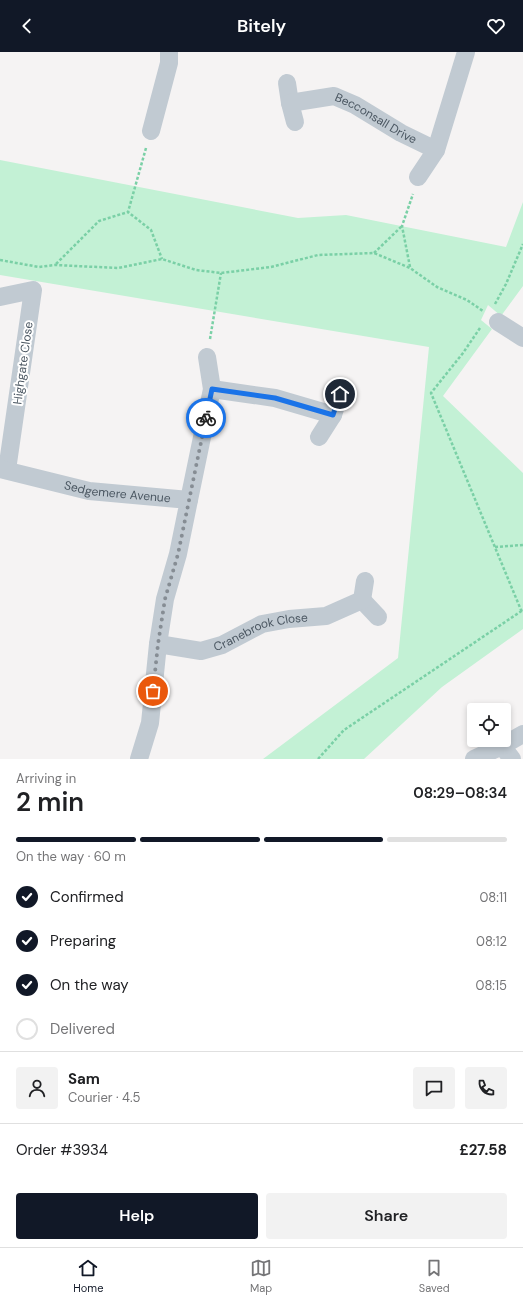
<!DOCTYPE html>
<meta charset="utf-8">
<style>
body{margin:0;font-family:"DM Sans",sans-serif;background:#f2f2f2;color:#202124;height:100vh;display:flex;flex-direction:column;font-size:15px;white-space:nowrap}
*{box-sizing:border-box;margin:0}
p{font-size:13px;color:#757577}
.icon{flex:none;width:22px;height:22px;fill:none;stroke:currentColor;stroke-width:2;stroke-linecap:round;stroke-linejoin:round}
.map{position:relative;height:707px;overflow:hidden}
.panel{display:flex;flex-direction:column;background:#fff;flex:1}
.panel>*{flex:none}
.fabs{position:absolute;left:467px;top:651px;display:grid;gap:8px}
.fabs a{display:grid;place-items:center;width:44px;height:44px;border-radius:4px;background:#fff;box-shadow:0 2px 6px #0003;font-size:20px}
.pin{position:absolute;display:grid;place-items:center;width:34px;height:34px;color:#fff;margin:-17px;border:2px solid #fff;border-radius:50%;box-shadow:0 1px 4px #0007}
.courier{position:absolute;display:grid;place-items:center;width:40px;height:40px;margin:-20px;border:3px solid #1a73e8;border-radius:50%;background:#fff;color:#222;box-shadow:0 1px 5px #0007}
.headline em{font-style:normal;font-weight:600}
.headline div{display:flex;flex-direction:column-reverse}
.headline{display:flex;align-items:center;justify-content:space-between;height:68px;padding:0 16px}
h1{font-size:26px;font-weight:600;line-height:30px}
.bar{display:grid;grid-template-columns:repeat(4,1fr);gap:6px 4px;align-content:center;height:48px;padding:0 16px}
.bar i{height:5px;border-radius:3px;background:#e0e0e0}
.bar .current{background:#111827}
.bar p{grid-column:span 4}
.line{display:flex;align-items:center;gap:10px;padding:0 16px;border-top:1px solid #e0e0e0}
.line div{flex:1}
.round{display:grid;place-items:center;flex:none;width:42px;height:42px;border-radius:4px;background:#f2f2f2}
ol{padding:0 16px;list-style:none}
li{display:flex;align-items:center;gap:12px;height:44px}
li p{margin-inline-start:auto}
li .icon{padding:4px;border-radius:50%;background:#111827;color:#fff;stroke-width:4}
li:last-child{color:#757577}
li i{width:22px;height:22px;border:2px solid #e0e0e0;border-radius:50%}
.action{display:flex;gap:8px;margin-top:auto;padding:8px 16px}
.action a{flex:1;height:46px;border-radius:4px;background:#111827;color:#fff;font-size:16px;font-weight:600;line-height:46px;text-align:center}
.action a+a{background:#f2f2f2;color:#202124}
header{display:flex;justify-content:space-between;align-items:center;height:52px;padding:0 16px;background:#111827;color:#fff;font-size:18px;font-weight:600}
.dock{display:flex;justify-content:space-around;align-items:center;height:56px;border-top:1px solid #e0e0e0;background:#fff;font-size:11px;color:#757577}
.dock a{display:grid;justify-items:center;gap:2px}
.dock .current{color:#111827}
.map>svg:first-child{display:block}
.green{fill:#c3f1d5}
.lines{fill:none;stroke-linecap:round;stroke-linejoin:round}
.path{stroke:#7ad0a6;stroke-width:2.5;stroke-dasharray:3 2;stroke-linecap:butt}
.minor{stroke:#c1cad2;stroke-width:18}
.done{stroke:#868d94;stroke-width:4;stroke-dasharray:0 7.2}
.route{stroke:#1a73e8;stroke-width:5}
.labels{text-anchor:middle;stroke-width:4;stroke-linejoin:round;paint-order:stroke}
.street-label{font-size:12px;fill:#4a5661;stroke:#fff}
</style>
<header><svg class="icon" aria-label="back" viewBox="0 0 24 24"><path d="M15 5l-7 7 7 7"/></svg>Bitely<svg class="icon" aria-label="heart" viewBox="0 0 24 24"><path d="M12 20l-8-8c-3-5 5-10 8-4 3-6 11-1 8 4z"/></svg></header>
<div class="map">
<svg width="523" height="707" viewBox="0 0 523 707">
<rect width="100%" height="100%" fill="#f5f3f3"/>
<polygon class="green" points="0,108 298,166 346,163 506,195 523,150 523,234 501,264 488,253 481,268 492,277 443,344 523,421 523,577 442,635 364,707 263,707 398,606 429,295 0,223"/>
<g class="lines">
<g class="path">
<polyline points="146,96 128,160 151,178 162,207"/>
<polyline points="374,201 402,174"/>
<polyline points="0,208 39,215 55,213 118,216 162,207 196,218 221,221 271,215 318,203 374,201 410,216 437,235 467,248 483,259"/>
<polyline points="56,212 99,169 128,160"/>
<polyline points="410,215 402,174 413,142"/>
<polyline points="495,252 506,232 523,192"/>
<polyline points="480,276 463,301 431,341 521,558 523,560"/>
<polyline points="210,287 221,221"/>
<polyline points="495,495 523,493"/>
<polyline points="318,707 344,678 523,558"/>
</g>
<g class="minor">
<polyline points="287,31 290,51 295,70"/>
<path id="s1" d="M290,51l44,-7 21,9 46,28 35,17"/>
<polyline points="151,79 169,11 169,0"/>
<polyline points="418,125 436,98 466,0"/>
<polyline points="0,245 33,238 7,418"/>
<polyline points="498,270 523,286"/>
<polyline points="212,337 275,346 333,363"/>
<polyline points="319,385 333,363 340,342"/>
<path id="s2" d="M0,417l89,22 100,9 -11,54 -13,45 -7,45 -8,79 -11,36"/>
<polyline points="189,448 212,337 207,305"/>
<polyline points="362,548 378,565"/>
<path id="s3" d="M158,592l43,7 21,-6 40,-21 27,-5 37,-3 36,-16 3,-19"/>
<polyline points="502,694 512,707"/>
<polyline points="474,707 502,694 523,682"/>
</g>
</g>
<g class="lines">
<polyline class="done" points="153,639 158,592 165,547 178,502 206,366"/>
<polyline class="route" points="206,366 212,337 275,346 333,363 340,342"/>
</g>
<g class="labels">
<g class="street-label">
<text dy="4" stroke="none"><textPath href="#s1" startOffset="92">Becconsall Drive</textPath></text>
<text transform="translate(23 311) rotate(-82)" y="4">Highgate Close</text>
<text dy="4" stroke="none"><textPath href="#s2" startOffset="120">Sedgemere Avenue</textPath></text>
<text dy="4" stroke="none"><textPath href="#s3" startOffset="107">Cranebrook Close</textPath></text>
</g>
</g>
</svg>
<div class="fabs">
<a><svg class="icon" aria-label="locate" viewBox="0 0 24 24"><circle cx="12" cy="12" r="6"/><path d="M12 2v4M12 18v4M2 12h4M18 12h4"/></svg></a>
</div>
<div class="pin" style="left:153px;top:639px;background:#ea580c"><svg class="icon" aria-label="bag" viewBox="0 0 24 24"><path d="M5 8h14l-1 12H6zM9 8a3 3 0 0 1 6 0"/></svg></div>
<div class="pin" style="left:340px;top:342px;background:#1f2937"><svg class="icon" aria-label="home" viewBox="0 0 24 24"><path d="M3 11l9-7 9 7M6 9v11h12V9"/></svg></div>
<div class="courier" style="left:206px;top:366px"><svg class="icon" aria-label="bike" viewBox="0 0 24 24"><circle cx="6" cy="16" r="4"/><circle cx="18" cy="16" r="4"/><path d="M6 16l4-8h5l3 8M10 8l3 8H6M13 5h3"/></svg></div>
</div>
<section class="panel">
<div class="headline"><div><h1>2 min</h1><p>Arriving in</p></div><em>08:29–08:34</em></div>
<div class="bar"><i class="current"></i><i class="current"></i><i class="current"></i><i></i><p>On the way · 60 m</p></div>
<ol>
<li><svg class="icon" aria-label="check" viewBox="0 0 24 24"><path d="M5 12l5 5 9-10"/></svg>Confirmed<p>08:11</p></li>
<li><svg class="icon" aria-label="check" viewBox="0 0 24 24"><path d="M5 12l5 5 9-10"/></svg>Preparing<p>08:12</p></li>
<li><svg class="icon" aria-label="check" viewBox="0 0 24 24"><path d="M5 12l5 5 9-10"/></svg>On the way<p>08:15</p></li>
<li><i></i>Delivered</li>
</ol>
<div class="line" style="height:72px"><a class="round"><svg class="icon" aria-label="person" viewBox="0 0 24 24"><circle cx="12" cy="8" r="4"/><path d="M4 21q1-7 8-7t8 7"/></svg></a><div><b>Sam</b><p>Courier · 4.5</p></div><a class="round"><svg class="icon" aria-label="chat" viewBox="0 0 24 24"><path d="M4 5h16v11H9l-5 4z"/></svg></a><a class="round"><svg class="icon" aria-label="phone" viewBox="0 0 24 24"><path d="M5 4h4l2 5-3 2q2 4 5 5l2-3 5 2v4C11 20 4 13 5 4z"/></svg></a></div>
<div class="line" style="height:52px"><div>Order #3934</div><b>£27.58</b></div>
<div class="action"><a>Help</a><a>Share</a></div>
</section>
<nav class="dock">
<a class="current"><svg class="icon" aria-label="home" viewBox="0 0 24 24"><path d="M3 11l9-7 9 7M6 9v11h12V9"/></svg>Home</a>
<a><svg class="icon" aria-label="map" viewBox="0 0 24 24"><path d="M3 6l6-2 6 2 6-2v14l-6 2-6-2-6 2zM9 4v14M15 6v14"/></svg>Map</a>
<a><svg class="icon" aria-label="saved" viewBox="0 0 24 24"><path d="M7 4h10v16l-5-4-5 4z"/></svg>Saved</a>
</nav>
